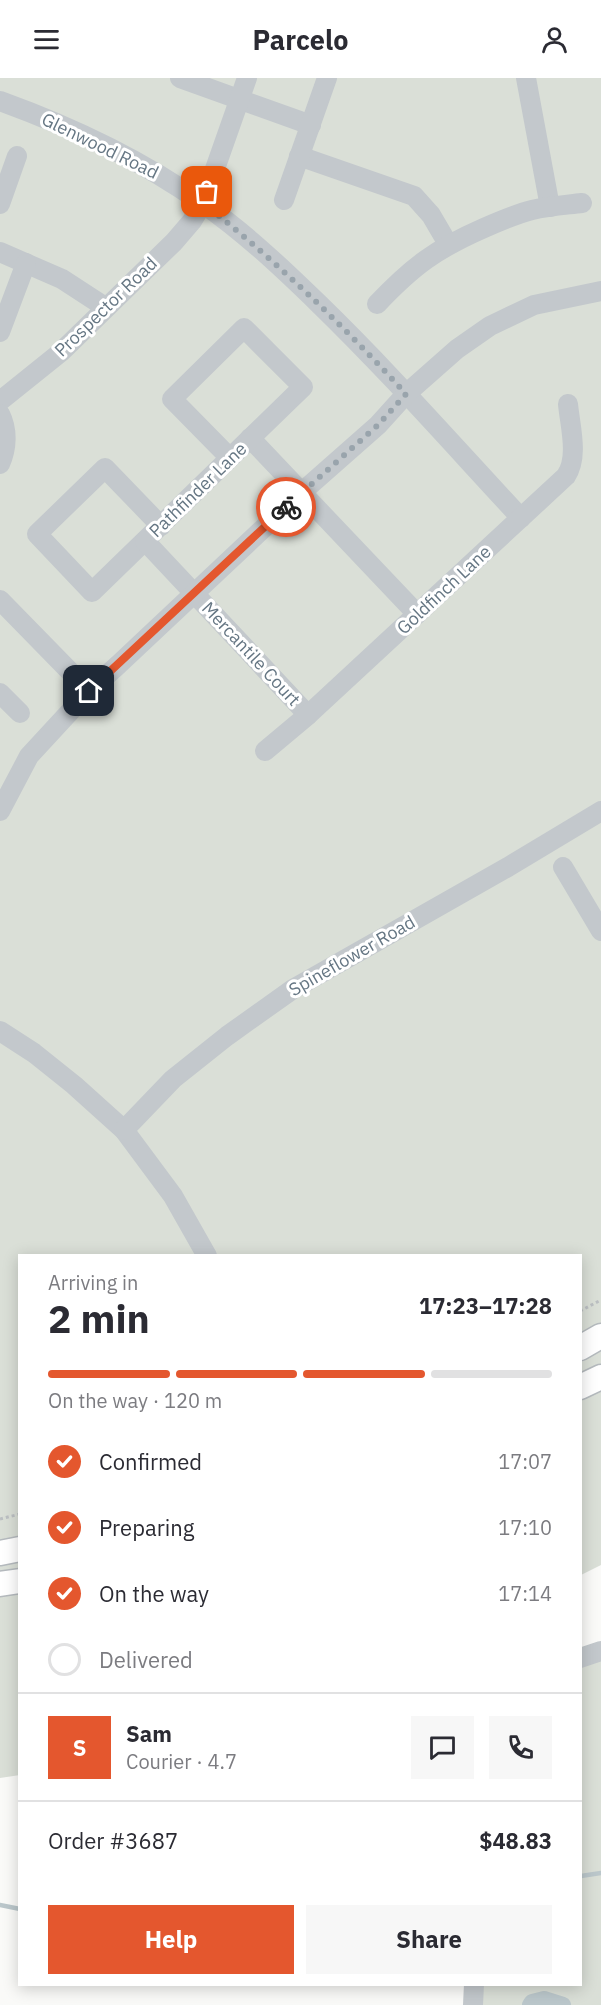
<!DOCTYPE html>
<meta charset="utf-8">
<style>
body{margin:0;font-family:"IBM Plex Sans",sans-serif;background:#f7f7f7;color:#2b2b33;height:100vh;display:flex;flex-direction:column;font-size:22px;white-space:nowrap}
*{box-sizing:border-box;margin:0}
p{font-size:20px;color:#7c7c81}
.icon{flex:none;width:33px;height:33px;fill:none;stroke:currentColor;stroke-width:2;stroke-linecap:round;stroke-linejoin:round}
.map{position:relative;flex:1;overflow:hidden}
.panel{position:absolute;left:18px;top:1176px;width:564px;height:732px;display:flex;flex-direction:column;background:#fff;border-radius:0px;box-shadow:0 3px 15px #0003}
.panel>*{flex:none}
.pin{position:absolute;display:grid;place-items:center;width:51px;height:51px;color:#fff;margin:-26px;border-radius:12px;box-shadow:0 3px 9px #0006}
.courier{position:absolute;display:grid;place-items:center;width:60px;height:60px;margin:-30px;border:4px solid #e4572e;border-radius:50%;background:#fff;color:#222;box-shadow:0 2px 8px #0007}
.summary em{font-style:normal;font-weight:700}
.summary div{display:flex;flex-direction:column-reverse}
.summary{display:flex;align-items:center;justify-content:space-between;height:102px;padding:0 30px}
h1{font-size:39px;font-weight:700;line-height:45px}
.bar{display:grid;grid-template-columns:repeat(4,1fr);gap:9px 6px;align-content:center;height:72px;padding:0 30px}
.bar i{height:8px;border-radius:4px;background:#e1e1e2}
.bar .active{background:#e4572e}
.bar p{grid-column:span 4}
.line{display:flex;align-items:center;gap:15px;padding:0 30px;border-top:2px solid #e1e1e2}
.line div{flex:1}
.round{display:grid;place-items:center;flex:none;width:63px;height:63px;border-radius:0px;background:#f7f7f7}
ol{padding:0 30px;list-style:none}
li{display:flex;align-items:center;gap:18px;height:66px}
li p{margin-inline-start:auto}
li .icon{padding:6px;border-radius:50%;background:#e4572e;color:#fff;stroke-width:4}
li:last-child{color:#7c7c81}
li i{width:33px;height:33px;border:3px solid #e1e1e2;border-radius:50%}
.button{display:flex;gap:12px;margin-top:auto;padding:12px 30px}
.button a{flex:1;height:69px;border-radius:0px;background:#e4572e;color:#fff;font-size:24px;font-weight:700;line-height:69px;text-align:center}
.button a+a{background:#f7f7f7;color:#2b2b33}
header{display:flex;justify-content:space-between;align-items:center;height:78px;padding:0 30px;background:#fff;font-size:27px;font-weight:700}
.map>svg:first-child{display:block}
.green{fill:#dadfd7}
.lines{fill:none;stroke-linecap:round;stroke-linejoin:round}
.stream{stroke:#bbc7cb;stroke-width:4.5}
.canal{stroke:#bbc7cb;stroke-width:16}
.major-casing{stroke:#b5babe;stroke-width:27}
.path{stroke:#bbbfc2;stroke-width:3;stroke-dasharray:3 3;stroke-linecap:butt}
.minor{stroke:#c3c8cc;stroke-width:20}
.major{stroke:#fff;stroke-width:24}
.done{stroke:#99a4ac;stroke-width:6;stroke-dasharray:0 10.8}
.route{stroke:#e4572e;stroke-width:8}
.labels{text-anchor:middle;stroke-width:6;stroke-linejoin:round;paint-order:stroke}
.street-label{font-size:18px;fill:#657683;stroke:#fff}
</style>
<header><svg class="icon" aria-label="menu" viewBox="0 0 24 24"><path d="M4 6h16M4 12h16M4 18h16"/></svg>Parcelo<svg class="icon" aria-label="person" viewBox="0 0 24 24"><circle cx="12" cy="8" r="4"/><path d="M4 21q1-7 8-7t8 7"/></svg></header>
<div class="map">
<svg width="601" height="1927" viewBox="0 0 601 1927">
<rect width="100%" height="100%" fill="#fafaf8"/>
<g class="green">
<polygon points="0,0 601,0 601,1487 581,1497 580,1178 20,1178 20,1697 0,1700"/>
<polygon points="601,1577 601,1927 472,1927 474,1907 580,1906 581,1580"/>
</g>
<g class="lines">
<g class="stream">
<polyline points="581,1798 601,1795"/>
<polyline points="0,1827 20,1831"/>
</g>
<polyline class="canal" points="530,1927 532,1924 544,1921 563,1927"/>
<g class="major-casing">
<g id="major">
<polyline points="580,1270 601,1258"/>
<polyline points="580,1309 601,1299"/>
<polyline points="0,1475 20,1471"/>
<polyline points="0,1506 20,1503"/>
</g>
</g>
<g class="path">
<polyline points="580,1233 601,1222"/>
<polyline points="0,1441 20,1436"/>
</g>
<g class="minor">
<polyline points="180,0 311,47"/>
<polyline points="526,0 550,129"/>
<path d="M0,23c72,26 140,58 202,102 42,29 80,65 117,101 70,68 135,142 202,214"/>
<polyline points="299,78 414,118 431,137 448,166"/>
<polyline points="284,122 327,0"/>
<polyline points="0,126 17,78"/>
<polyline points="0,174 62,201 105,229"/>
<path d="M377,226c36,-38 59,-55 107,-76 16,-7 32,-14 48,-18 16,-4 33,-5 50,-7"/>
<polyline points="0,254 26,185"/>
<polyline points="0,323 61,274 174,164 192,143 203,125 247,0"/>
<path d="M0,336c8,16 7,34 0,50"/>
<polyline points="250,360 417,536"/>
<polyline points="161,448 105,390 37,456 92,514 303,309 244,250 172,321 230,380"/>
<polyline points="145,463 308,637"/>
<polyline points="0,522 89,613"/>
<polyline points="0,615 20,635"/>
<path d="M265,673l43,-36 258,-239c13,-19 4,-50 2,-72"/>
<polyline points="0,733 29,678 89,613 118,587 302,414 378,347 406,316 457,271 490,248 534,227 601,213"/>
<polyline points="563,789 601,853"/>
<polyline points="0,953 34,975 74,1007 124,1052 173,1118 207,1178"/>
<polyline points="124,1052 173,1001 227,958 293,911 508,789 601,733"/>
<polyline points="580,1580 601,1573"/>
<polyline points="473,1927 474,1906"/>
</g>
<use href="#major" class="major"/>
</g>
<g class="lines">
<path class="done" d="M207,114l-4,11c73,58 140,122 203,191l-28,31 -92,82"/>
<polyline class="route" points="89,613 286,429"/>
</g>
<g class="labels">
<g class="street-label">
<text transform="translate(100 68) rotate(26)" y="6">Glenwood Road</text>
<text transform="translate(106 229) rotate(-44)" y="6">Prospector Road</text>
<text transform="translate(198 412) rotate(-44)" y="6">Pathfinder Lane</text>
<text transform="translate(444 512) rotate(-43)" y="6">Goldfinch Lane</text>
<text transform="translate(251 576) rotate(47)" y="6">Mercantile Court</text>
<text transform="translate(352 878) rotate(-30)" y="6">Spineflower Road</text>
</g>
</g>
</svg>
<div class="pin" style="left:207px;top:114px;background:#ea580c"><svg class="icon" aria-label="bag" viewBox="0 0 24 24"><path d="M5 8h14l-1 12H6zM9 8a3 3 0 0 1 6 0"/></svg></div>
<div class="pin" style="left:89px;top:613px;background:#1f2937"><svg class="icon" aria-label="home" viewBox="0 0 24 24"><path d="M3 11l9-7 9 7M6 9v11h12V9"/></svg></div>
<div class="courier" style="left:286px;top:429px"><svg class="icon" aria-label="bike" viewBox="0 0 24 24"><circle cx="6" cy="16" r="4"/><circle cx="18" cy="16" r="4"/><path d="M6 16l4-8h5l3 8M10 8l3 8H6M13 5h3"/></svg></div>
<section class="panel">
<div class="summary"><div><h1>2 min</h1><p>Arriving in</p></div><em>17:23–17:28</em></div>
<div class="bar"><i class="active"></i><i class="active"></i><i class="active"></i><i></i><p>On the way · 120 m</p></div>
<ol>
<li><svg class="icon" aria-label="check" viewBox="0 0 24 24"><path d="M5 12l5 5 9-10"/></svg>Confirmed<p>17:07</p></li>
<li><svg class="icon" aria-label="check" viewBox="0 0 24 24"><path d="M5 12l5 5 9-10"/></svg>Preparing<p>17:10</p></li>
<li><svg class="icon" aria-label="check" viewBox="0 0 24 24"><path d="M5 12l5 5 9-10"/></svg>On the way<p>17:14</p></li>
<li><i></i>Delivered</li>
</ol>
<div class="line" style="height:108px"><b class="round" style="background:#e4572e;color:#fff">S</b><div><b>Sam</b><p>Courier · 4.7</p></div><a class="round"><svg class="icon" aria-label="chat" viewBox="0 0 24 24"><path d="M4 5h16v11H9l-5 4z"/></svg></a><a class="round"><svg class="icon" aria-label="phone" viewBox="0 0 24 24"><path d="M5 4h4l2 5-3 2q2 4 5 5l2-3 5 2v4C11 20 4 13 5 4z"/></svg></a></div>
<div class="line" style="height:78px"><div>Order #3687</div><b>$48.83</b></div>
<div class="button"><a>Help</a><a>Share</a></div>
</section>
</div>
